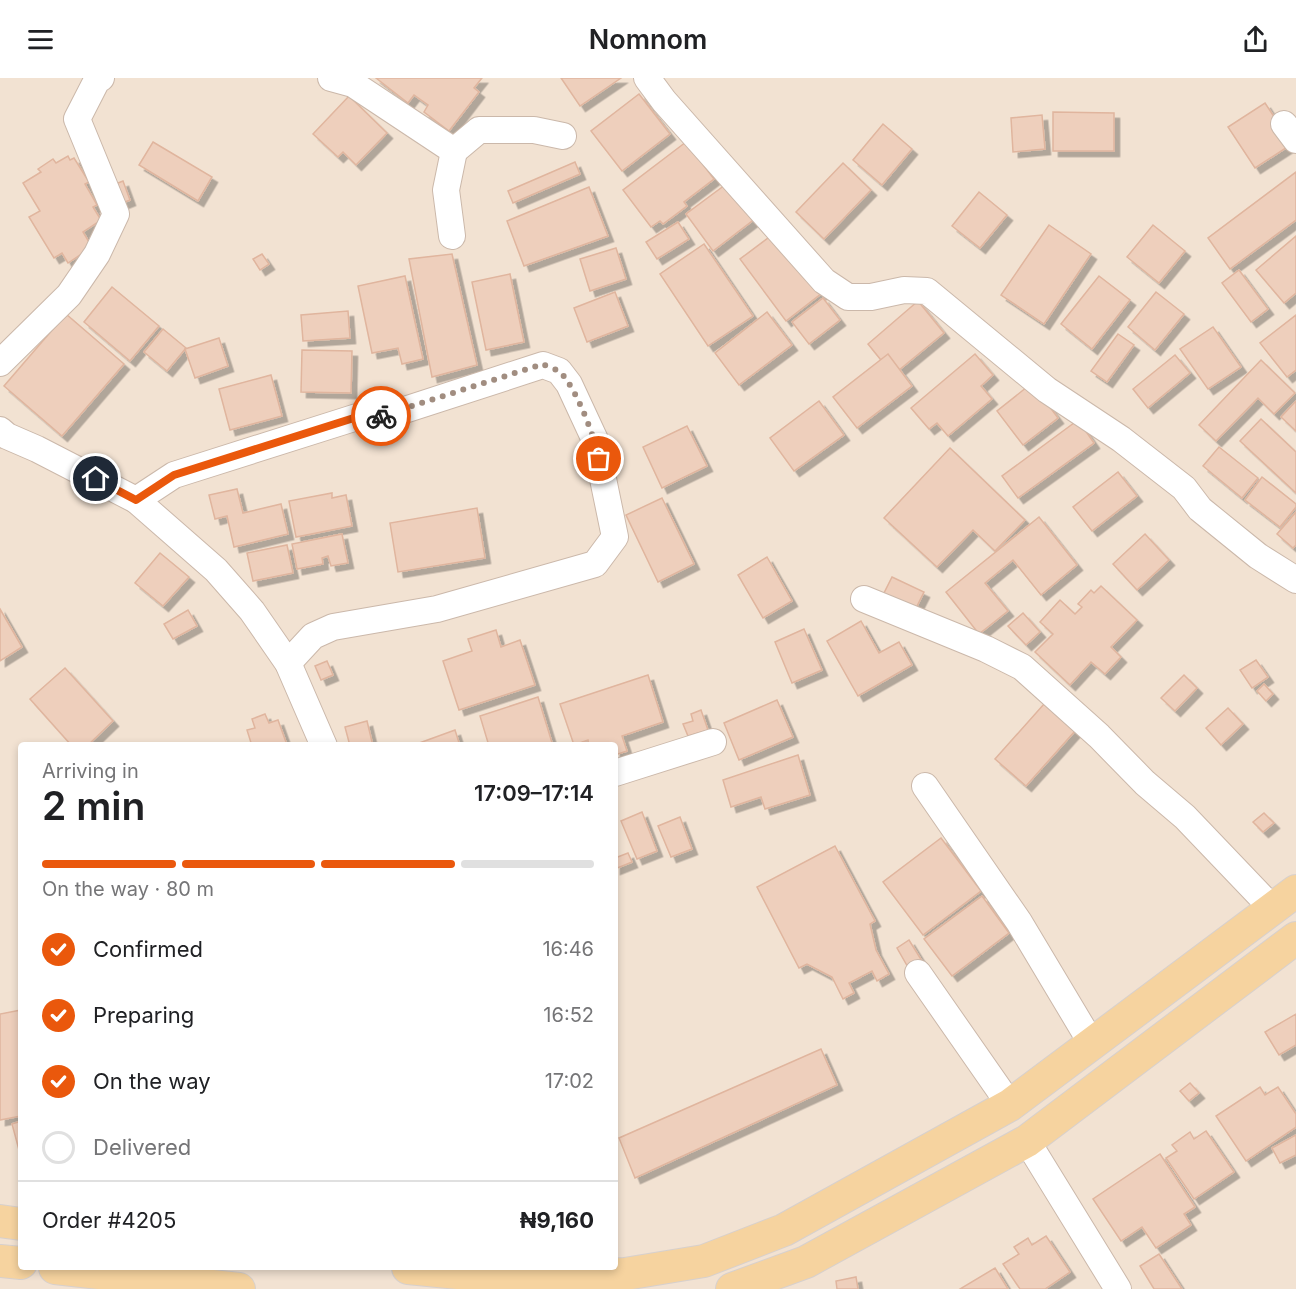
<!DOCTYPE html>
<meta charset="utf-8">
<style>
body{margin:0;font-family:Inter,sans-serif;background:#f6f6f6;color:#202124;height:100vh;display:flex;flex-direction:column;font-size:22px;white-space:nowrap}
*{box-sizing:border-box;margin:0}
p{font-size:20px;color:#757577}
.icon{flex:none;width:33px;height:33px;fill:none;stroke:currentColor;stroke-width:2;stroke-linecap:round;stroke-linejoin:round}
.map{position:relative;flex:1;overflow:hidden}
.side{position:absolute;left:18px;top:664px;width:600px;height:528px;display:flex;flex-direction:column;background:#fff;border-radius:6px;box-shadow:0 3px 9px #0003}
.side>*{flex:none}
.pin{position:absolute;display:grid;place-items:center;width:51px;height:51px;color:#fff;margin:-26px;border:3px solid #fff;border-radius:50%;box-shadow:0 2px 6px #0007}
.courier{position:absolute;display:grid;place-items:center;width:60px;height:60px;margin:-30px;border:4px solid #ea580c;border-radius:50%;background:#fff;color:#222;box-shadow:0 2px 8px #0007}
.overview em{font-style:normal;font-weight:600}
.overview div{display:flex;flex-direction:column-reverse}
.overview{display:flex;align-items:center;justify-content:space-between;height:102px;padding:0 24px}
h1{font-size:39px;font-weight:600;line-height:45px}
.bar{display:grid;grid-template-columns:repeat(4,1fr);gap:9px 6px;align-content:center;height:72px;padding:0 24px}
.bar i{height:8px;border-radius:4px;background:#e0e0e0}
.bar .selected{background:#ea580c}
.bar p{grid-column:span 4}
.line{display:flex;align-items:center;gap:15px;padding:0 24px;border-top:2px solid #e0e0e0}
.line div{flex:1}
ol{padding:0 24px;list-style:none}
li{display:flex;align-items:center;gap:18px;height:66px}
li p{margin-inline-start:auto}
li .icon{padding:6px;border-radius:50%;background:#ea580c;color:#fff;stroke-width:4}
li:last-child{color:#757577}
li i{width:33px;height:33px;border:3px solid #e0e0e0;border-radius:50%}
header{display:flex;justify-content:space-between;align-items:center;height:78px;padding:0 24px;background:#fff;font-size:27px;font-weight:600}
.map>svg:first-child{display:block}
.residential{fill:#f2e2d2;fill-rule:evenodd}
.building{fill:#eecfbc;stroke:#e0b59e;stroke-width:1.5;filter:url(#shadow)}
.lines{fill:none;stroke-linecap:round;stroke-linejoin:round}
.minor-casing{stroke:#cbb8aa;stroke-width:28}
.major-casing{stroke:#d7d0cd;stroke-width:34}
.minor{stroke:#fff;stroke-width:26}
.major{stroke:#f6d39f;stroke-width:32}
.done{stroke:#a18d80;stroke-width:6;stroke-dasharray:0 10.8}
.route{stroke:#ea580c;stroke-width:8}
</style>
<header><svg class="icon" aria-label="menu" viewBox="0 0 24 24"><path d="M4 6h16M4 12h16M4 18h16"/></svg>Nomnom<svg class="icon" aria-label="share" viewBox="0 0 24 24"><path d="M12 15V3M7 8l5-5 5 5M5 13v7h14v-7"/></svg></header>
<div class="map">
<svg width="1296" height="1211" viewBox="0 0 1296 1211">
<defs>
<filter id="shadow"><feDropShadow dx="5.5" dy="5.5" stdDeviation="0" flood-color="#0004"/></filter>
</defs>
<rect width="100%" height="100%" fill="#fbf1e3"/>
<path class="residential" d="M0,0h1296v1211h-1296zM21,668h594v522h-594z"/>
<g class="building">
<polygon points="376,0 482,0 474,10 479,14 449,53 424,34 428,27 414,17 408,25"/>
<polygon points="561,0 621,0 580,28"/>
<polygon points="639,16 670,56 622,93 591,53"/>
<polygon points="349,18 387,55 356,87 343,74 338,79 313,56"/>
<polygon points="1265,25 1292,66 1255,90 1228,49"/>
<polygon points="1053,34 1114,35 1114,73 1053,73"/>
<polygon points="1042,37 1045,71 1013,74 1011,40"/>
<polygon points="883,46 912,71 882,107 853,82"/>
<polygon points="153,64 212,99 198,123 139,87"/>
<polygon points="686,64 714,101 684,124 687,128 663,146 660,143 651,149 623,112"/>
<polygon points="68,78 70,82 74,80 89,104 85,106 97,127 93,129 101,142 83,154 92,169 68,185 62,175 54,180 29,139 40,133 23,105 41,94 38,91 53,81 56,85"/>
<polygon points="575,84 580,96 513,125 508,113"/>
<polygon points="843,85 871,112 824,161 796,134"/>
<polygon points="1296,94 1296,142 1230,191 1208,160"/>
<polygon points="123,103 130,122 120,126 113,107"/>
<polygon points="729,104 756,140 713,173 686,136"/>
<polygon points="589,109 608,158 524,188 507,143"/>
<polygon points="979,114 1007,137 980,170 952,148"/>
<polygon points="678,144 689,161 657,181 646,164"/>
<polygon points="1049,147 1091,176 1044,246 1001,217"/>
<polygon points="1153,147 1185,173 1159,205 1127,179"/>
<polygon points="776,154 822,215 786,243 740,181"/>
<polygon points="1296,158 1296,215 1284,225 1256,192"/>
<polygon points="704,166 753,238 708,268 660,196"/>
<polygon points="616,170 626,201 590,213 580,181"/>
<polygon points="262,176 269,186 260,192 253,181"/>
<polygon points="452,176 477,287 432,299 409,181"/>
<polygon points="1239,192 1268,231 1251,244 1222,205"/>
<polygon points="510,196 524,264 486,272 472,204"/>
<polygon points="405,198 423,281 402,286 398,270 372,275 358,208"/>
<polygon points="1099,198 1130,222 1092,271 1061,246"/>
<polygon points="112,209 159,248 130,283 84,244"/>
<polygon points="615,214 628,248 587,264 574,230"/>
<polygon points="1156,214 1184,236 1155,272 1128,249"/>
<polygon points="823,220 840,242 809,266 792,244"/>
<polygon points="918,223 944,255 893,297 868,266"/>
<polygon points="348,233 350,260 303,263 301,237"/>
<polygon points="767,234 792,267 739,307 715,275"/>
<polygon points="66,236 124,286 62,358 4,308"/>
<polygon points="1296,237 1296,292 1287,299 1260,265"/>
<polygon points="1213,249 1241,289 1208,311 1180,271"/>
<polygon points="163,251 186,270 167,293 144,274"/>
<polygon points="1118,256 1134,267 1107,304 1091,293"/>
<polygon points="219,260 228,288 195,300 185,271"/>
<polygon points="302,272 352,273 351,315 301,314"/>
<polygon points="888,276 912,308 857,350 833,319"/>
<polygon points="975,276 993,297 981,308 992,321 948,358 937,345 929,351 911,330"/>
<polygon points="1175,277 1190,295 1148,330 1133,311"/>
<polygon points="1261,282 1295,315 1274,336 1258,320 1216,363 1199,347"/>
<polygon points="271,297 282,338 230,352 219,311"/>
<polygon points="1032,305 1058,340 1023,367 997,333"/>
<polygon points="819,323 844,357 794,393 770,360"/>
<polygon points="1296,323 1296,353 1281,339"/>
<polygon points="1261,341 1296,374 1296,415 1240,363"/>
<polygon points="1078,342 1094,365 1018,420 1002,398"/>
<polygon points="687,348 707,388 662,410 643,369"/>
<polygon points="1219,369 1258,400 1242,420 1203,388"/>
<polygon points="950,370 1025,442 995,473 973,452 937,489 884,440"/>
<polygon points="1118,394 1137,418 1092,453 1073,429"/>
<polygon points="1262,399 1296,426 1296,429 1280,449 1245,422"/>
<polygon points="237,411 243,435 281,426 288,456 234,469 227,438 215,441 209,417"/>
<polygon points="332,415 332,420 346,417 352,448 296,459 289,423"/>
<polygon points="662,420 694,486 658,504 626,437"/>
<polygon points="477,430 485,480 398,494 390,445"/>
<polygon points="1296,434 1296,467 1293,470 1277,456"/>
<polygon points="1039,439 1077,487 1041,517 1013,482 985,505 1008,533 979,556 946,514"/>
<polygon points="342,456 348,485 331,488 328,478 322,480 323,486 297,491 292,466"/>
<polygon points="1145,456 1169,482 1137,512 1113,486"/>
<polygon points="287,467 293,495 253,503 247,475"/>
<polygon points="160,475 189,499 163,528 135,505"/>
<polygon points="767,479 792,523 763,540 738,497"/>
<polygon points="892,499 924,514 915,532 883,517"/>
<polygon points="1101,508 1137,542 1111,569 1121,579 1105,596 1091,584 1070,607 1035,574 1053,556 1040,544 1060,522 1075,536 1082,529 1078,526 1091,512 1094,515"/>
<polygon points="0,531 22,569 0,583"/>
<polygon points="188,532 197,548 173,561 164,546"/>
<polygon points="1023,535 1040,554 1026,567 1008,548"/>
<polygon points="861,543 879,575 899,564 912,587 858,618 827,563"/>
<polygon points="804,551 822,592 792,605 775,564"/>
<polygon points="496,552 501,569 520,562 535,607 459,632 443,583 472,573 468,561"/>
<polygon points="1256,582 1268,599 1252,610 1240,592"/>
<polygon points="327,583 333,597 321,602 315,588"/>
<polygon points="65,590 113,643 87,668 72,668 30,621"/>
<polygon points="648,597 663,644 622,658 627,673 615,677 615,668 589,668 588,662 574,667 560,626"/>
<polygon points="1184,597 1197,610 1175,633 1161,620"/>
<polygon points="1264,606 1273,616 1266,623 1257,613"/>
<polygon points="538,619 553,668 489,668 480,638"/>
<polygon points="777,622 793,659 739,682 724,645"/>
<polygon points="1044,626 1075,653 1026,708 995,681"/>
<polygon points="1228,630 1243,646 1221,667 1206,650"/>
<polygon points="701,632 708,652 688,658 683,646 693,643 691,636"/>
<polygon points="265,636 269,645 278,642 287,667 252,668 247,652 255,650 252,641"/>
<polygon points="367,643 373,668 350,668 345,649"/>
<polygon points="455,652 460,668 411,668"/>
<polygon points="798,677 810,717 765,731 761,719 731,729 723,702"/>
<polygon points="642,734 657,773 637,781 621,743"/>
<polygon points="1264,735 1274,745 1263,754 1253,744"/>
<polygon points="680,739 692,771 671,779 658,748"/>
<polygon points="941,760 981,813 923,857 883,804"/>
<polygon points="835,768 875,843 870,846 876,872 889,896 877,903 872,893 849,905 854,915 843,921 832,899 807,886 799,890 757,809"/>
<polygon points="628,775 632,784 615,791 615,780"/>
<polygon points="982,818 1009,855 952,898 924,861"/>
<polygon points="909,862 922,883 909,891 897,870"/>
<polygon points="21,932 21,1038 0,1042 0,936"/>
<polygon points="1296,936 1296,967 1279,977 1265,954"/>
<polygon points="821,971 837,1007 635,1100 619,1060"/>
<polygon points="1190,1005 1199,1015 1189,1023 1180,1013"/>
<polygon points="1260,1009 1265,1017 1278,1009 1296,1036 1296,1049 1246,1083 1216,1038"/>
<polygon points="21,1043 21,1072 19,1072 12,1046"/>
<polygon points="1206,1053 1234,1094 1194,1121 1166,1080 1177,1073 1172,1067 1190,1054 1194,1061"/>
<polygon points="1296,1057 1296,1077 1280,1085 1272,1070"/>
<polygon points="1160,1076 1195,1129 1184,1136 1191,1147 1156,1170 1142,1149 1121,1163 1093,1121"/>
<polygon points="1046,1158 1070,1194 1045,1211 1020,1211 1003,1186 1019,1176 1014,1169 1028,1160 1032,1167"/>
<polygon points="1159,1176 1182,1211 1154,1211 1140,1188"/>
<polygon points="995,1190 1008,1211 960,1211"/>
<polygon points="856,1199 858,1211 837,1211 836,1203"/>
</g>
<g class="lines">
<g class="minor-casing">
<g id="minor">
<polyline points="331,0 353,6 454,73 446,112 452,158"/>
<polyline points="647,0 664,23 824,203 848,219 871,219 904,212 927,213 1047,312 1121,361 1184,410 1200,431 1258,478 1296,502"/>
<polyline points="1284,46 1296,62"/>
<polyline points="454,73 479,52 534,52 563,58"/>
<polyline points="0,285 69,217 97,176 116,136 77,41 97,2 101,0"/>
<polyline points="0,352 7,358 37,371 136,422 216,492 252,533 288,585 324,668"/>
<polyline points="136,422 174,397 357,339 386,338 543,287 559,293 569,306 595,362 615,459 595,486 437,531 333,549 313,558 288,585"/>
<polyline points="864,521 986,571 1022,589 1099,658 1145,705 1185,739 1272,830"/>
<polyline points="615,695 713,664"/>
<polyline points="925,708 1019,844 1092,966"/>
<polyline points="918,895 1010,1027"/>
<polyline points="1027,1063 1118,1211"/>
</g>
</g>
<g class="major-casing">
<g id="major">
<polyline points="0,1143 21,1146"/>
<polyline points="0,1183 21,1185"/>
<polyline points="55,1190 239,1211"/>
<polyline points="408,1190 517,1201 625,1196 704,1183 784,1152 1010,1027 1296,813"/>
<polyline points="732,1211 806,1184 1027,1063 1296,860"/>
</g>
</g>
<use href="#minor" class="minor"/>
<use href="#major" class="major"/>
</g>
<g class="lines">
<path class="done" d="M381,338l162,-52c5,3 13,5 17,8 16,15 35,66 39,87"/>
<polyline class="route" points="96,401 136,422 174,397 357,339 381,338"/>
</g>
</svg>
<div class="pin" style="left:599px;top:381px;background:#ea580c"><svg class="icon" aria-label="bag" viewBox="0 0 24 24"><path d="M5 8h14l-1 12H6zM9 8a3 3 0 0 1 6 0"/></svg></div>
<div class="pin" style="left:96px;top:401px;background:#1f2937"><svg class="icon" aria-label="home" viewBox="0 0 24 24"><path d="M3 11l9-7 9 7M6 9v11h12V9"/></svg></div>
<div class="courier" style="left:381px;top:338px"><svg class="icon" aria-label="bike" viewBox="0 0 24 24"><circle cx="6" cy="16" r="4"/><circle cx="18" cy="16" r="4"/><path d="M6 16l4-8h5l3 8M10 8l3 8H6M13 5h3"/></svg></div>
<section class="side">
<div class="overview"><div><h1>2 min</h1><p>Arriving in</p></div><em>17:09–17:14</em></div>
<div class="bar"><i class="selected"></i><i class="selected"></i><i class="selected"></i><i></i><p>On the way · 80 m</p></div>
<ol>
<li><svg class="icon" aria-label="check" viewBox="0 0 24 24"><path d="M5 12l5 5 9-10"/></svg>Confirmed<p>16:46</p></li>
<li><svg class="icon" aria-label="check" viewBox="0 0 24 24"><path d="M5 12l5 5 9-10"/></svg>Preparing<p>16:52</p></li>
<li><svg class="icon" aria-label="check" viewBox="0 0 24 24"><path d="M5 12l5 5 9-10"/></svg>On the way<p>17:02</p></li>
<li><i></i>Delivered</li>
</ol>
<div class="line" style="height:78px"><div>Order #4205</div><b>₦9,160</b></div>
</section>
</div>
